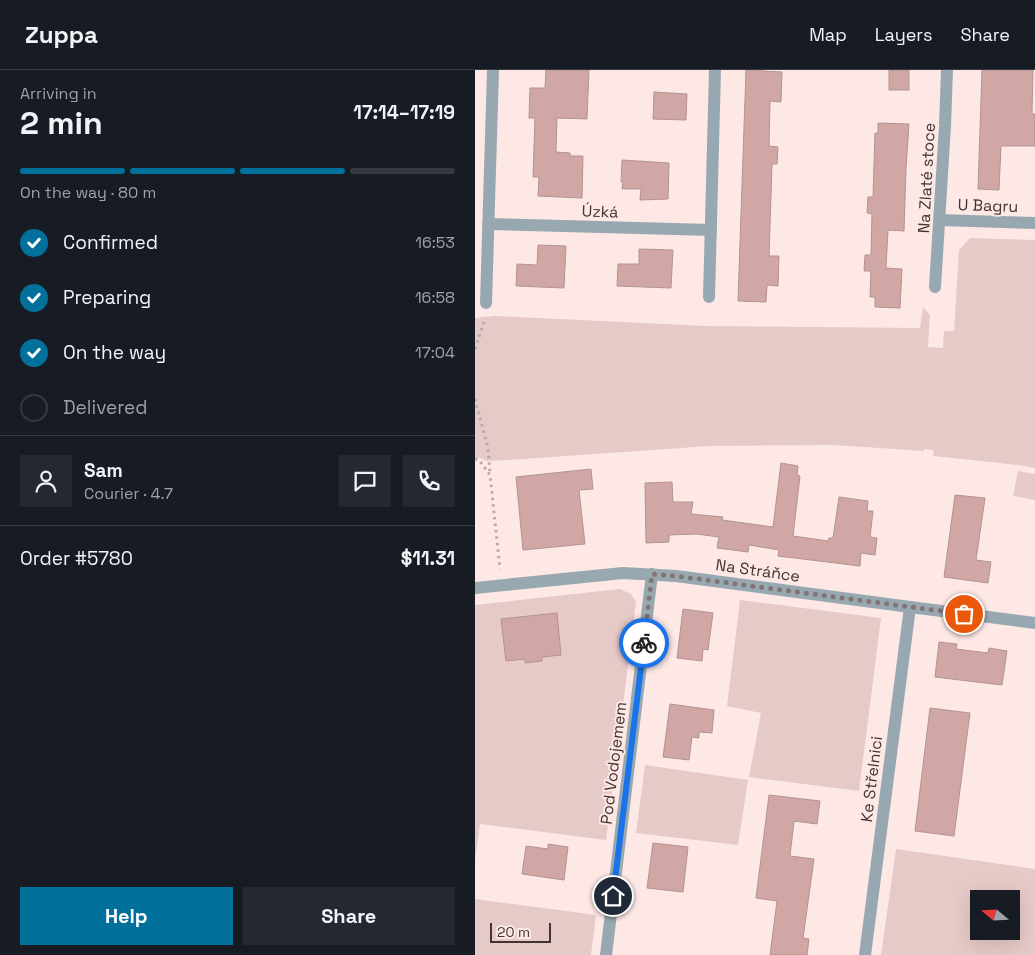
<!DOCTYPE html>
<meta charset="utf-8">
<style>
body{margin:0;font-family:"Space Grotesk",sans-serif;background:#242831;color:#f1f3f6;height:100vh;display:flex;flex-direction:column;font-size:19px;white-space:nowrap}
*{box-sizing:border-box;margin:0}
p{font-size:16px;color:#9ea1a6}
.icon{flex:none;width:28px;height:28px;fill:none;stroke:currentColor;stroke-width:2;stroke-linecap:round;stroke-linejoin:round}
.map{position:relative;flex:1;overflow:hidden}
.sheet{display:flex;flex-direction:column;background:#171b24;width:475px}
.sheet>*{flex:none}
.needle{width:32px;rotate:289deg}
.controls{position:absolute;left:495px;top:820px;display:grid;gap:10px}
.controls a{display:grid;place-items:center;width:50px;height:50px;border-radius:0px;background:#171b24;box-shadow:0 5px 20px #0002;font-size:25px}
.scale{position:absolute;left:15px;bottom:12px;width:61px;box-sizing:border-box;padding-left:5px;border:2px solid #413433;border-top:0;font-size:14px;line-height:18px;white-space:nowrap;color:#413433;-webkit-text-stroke:4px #fde8e6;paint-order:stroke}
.pin{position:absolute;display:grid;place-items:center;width:42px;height:42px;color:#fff;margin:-21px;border:2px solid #fff;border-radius:50%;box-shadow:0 1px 5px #0007}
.courier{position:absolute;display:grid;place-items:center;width:50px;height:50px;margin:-25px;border:4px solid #1a73e8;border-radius:50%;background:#fff;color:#222;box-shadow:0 1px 6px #0007}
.head em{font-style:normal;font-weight:700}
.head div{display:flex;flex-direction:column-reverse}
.head{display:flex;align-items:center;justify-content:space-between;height:85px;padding:0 20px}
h1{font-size:32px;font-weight:700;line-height:38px}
.bar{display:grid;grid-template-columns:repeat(4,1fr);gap:8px 5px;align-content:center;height:60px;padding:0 20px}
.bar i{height:6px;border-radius:4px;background:#363941}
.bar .current{background:#01719c}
.bar p{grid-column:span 4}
.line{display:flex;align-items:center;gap:12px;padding:0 20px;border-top:1px solid #363941}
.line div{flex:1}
.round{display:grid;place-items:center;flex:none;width:52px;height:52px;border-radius:0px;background:#242831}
ol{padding:0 20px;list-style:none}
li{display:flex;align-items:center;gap:15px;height:55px}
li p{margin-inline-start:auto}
li .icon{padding:5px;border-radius:50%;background:#01719c;color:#fff;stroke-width:4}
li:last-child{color:#9ea1a6}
li i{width:28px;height:28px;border:2px solid #363941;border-radius:50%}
.cta{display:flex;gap:10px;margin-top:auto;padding:10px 20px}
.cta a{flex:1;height:58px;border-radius:0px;background:#01719c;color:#fff;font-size:20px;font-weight:700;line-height:58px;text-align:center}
.cta a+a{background:#242831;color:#f1f3f6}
header{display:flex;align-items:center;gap:30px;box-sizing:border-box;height:70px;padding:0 25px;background:#171b24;border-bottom:1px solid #363941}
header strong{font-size:24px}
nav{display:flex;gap:28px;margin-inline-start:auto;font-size:18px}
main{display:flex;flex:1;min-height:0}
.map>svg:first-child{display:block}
.green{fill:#e6cac7;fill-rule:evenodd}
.building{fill:#d0a7a4;stroke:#b39391}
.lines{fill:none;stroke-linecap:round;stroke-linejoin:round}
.path{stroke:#bcaaa8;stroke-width:3;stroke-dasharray:2.5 4;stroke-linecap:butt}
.street{stroke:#98a8b1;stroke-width:12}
.done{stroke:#837372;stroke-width:5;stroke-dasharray:0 9}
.route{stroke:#1a73e8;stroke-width:6}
.labels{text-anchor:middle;stroke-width:4;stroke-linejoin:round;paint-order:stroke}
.street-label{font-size:16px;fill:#413433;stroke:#fde8e6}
</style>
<header>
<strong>Zuppa</strong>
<nav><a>Map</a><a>Layers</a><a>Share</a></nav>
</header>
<main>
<section class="sheet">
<div class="head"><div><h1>2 min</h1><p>Arriving in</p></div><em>17:14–17:19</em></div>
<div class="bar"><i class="current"></i><i class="current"></i><i class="current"></i><i></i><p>On the way · 80 m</p></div>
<ol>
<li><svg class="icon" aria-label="check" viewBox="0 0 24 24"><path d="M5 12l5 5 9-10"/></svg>Confirmed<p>16:53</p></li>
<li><svg class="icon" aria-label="check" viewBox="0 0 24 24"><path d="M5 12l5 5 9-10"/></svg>Preparing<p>16:58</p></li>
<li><svg class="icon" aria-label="check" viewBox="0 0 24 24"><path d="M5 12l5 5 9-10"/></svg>On the way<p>17:04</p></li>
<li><i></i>Delivered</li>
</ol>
<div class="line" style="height:90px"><a class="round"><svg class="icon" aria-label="person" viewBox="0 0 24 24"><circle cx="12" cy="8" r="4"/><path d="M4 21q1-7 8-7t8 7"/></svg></a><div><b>Sam</b><p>Courier · 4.7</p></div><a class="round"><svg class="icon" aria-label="chat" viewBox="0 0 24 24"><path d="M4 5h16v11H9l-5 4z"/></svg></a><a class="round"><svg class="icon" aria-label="phone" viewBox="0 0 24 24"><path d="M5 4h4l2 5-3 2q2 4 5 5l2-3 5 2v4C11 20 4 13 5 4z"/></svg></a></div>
<div class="line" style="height:65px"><div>Order #5780</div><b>$11.31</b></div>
<div class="cta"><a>Help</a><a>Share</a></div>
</section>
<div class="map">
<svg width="560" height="885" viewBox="0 0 560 885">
<rect width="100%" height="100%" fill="#fde8e6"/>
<g class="green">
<polygon points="495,168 560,170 560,398 544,395 458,386 459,380 449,379 449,381 359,375 235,376 32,390 11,391 6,388 0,388 0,248 20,246 230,256 445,258 448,237 455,245 453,277 468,278 469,261 479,261 484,180"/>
<polygon points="543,401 560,404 560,430 538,426"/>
<polygon points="145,519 156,524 161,532 131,770 5,754 0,791 0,535"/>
<polygon points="265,530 406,548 384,721 274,707 286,643 252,636"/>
<polygon points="170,695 273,710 263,775 161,763"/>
<path d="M421,779l139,20v86h-154zM504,829h32v32h-32z"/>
<polygon points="0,829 121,845 116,885 0,885"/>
</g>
<g class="building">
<polygon points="71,0 114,0 112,49 82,48 81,82 95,83 95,86 108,86 107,128 63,126 64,107 58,107 60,48 54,48 55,18 70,18"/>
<polygon points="271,0 288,0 288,1 307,2 306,32 295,31 294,76 303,77 302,94 297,94 294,186 304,186 303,216 292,215 291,232 263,231"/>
<rect x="414" y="0" width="20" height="20"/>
<polygon points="507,0 558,0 557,44 560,44 560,76 526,76 524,120 503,119"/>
<polygon points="179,22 212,24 211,50 178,49"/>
<polygon points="403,53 434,54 431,98 429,161 413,160 411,198 427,199 425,238 400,237 400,227 395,227 396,201 389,201 390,185 396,185 397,144 392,143 393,127 398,127 400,63 403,63"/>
<polygon points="147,90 194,93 193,129 165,130 166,119 147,119 148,112 146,112"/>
<polygon points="63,175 91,176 89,218 41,216 42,194 62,195"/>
<polygon points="164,179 198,180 196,218 142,216 143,194 164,194"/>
<polygon points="306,393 323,396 322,405 325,406 318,466 353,471 354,468 358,468 364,427 393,431 392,441 398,441 395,467 402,468 400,485 386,483 385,496 303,486 304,480 274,475 273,482 242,478 244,467 222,464 194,465 194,472 171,473 170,413 197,412 198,432 218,432 216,444 248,447 247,450 298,457"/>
<polygon points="116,399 118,419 104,420 110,474 48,480 41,407"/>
<polygon points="480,425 510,428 501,490 516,492 513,513 469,507"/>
<polygon points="208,539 238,543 233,580 228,579 227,591 202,588"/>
<polygon points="82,543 86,585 67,587 67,591 50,593 50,589 31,591 26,549"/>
<polygon points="464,572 482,574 481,579 513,583 514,578 532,581 527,615 460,607"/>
<polygon points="195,634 239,640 237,663 224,662 224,668 217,667 214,690 188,687"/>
<polygon points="455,638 495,643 479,766 440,761"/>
<polygon points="294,725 345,731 342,754 319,751 315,786 339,789 328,868 334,869 332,885 295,885 302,831 281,828"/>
<polygon points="178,773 213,777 208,822 172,818"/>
<polygon points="73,774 93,777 89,810 47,804 51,776 73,779"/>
</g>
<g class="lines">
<g class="path">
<polyline points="0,279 10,249"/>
<polyline points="0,329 13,378 15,404"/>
<polyline points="0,389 4,390 15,405 25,499"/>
</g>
<g class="street">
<polyline points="465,150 560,153"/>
<polyline points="13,154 236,160"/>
<polyline points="460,217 470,56 472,0"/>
<polyline points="234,227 240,0"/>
<polyline points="11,233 18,0"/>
<polyline points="0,518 148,503 201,506 435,537 560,553"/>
<polyline points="131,885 177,504"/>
<polyline points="390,885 435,537"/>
</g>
</g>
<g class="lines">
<polyline class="done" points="169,573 177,504 201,506 489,544"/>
<polyline class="route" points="138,826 169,573"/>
</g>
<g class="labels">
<g class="street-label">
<text transform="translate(451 108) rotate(-87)" y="6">Na Zlaté stoce</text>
<text transform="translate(513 135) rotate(2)" y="6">U Bagru</text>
<text transform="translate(125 141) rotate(2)" y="6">Úzká</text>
<text transform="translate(283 500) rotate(8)" y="6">Na Stráňce</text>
<text transform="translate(138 693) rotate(-83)" y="6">Pod Vodojemem</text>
<text transform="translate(396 709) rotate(-83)" y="6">Ke Střelnici</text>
</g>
</g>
</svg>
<div class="controls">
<a><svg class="needle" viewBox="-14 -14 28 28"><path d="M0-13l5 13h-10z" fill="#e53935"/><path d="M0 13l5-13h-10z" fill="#9ea1a6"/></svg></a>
</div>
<div class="scale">20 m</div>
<div class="pin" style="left:489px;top:544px;background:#ea580c"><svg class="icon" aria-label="bag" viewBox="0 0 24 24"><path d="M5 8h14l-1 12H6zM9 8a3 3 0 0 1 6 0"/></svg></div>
<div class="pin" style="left:138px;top:826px;background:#1f2937"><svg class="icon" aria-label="home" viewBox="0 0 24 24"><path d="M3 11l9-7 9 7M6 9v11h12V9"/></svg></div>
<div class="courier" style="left:169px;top:573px"><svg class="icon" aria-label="bike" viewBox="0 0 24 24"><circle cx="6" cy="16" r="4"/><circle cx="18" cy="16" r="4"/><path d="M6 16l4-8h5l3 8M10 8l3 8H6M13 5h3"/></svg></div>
</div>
</main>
